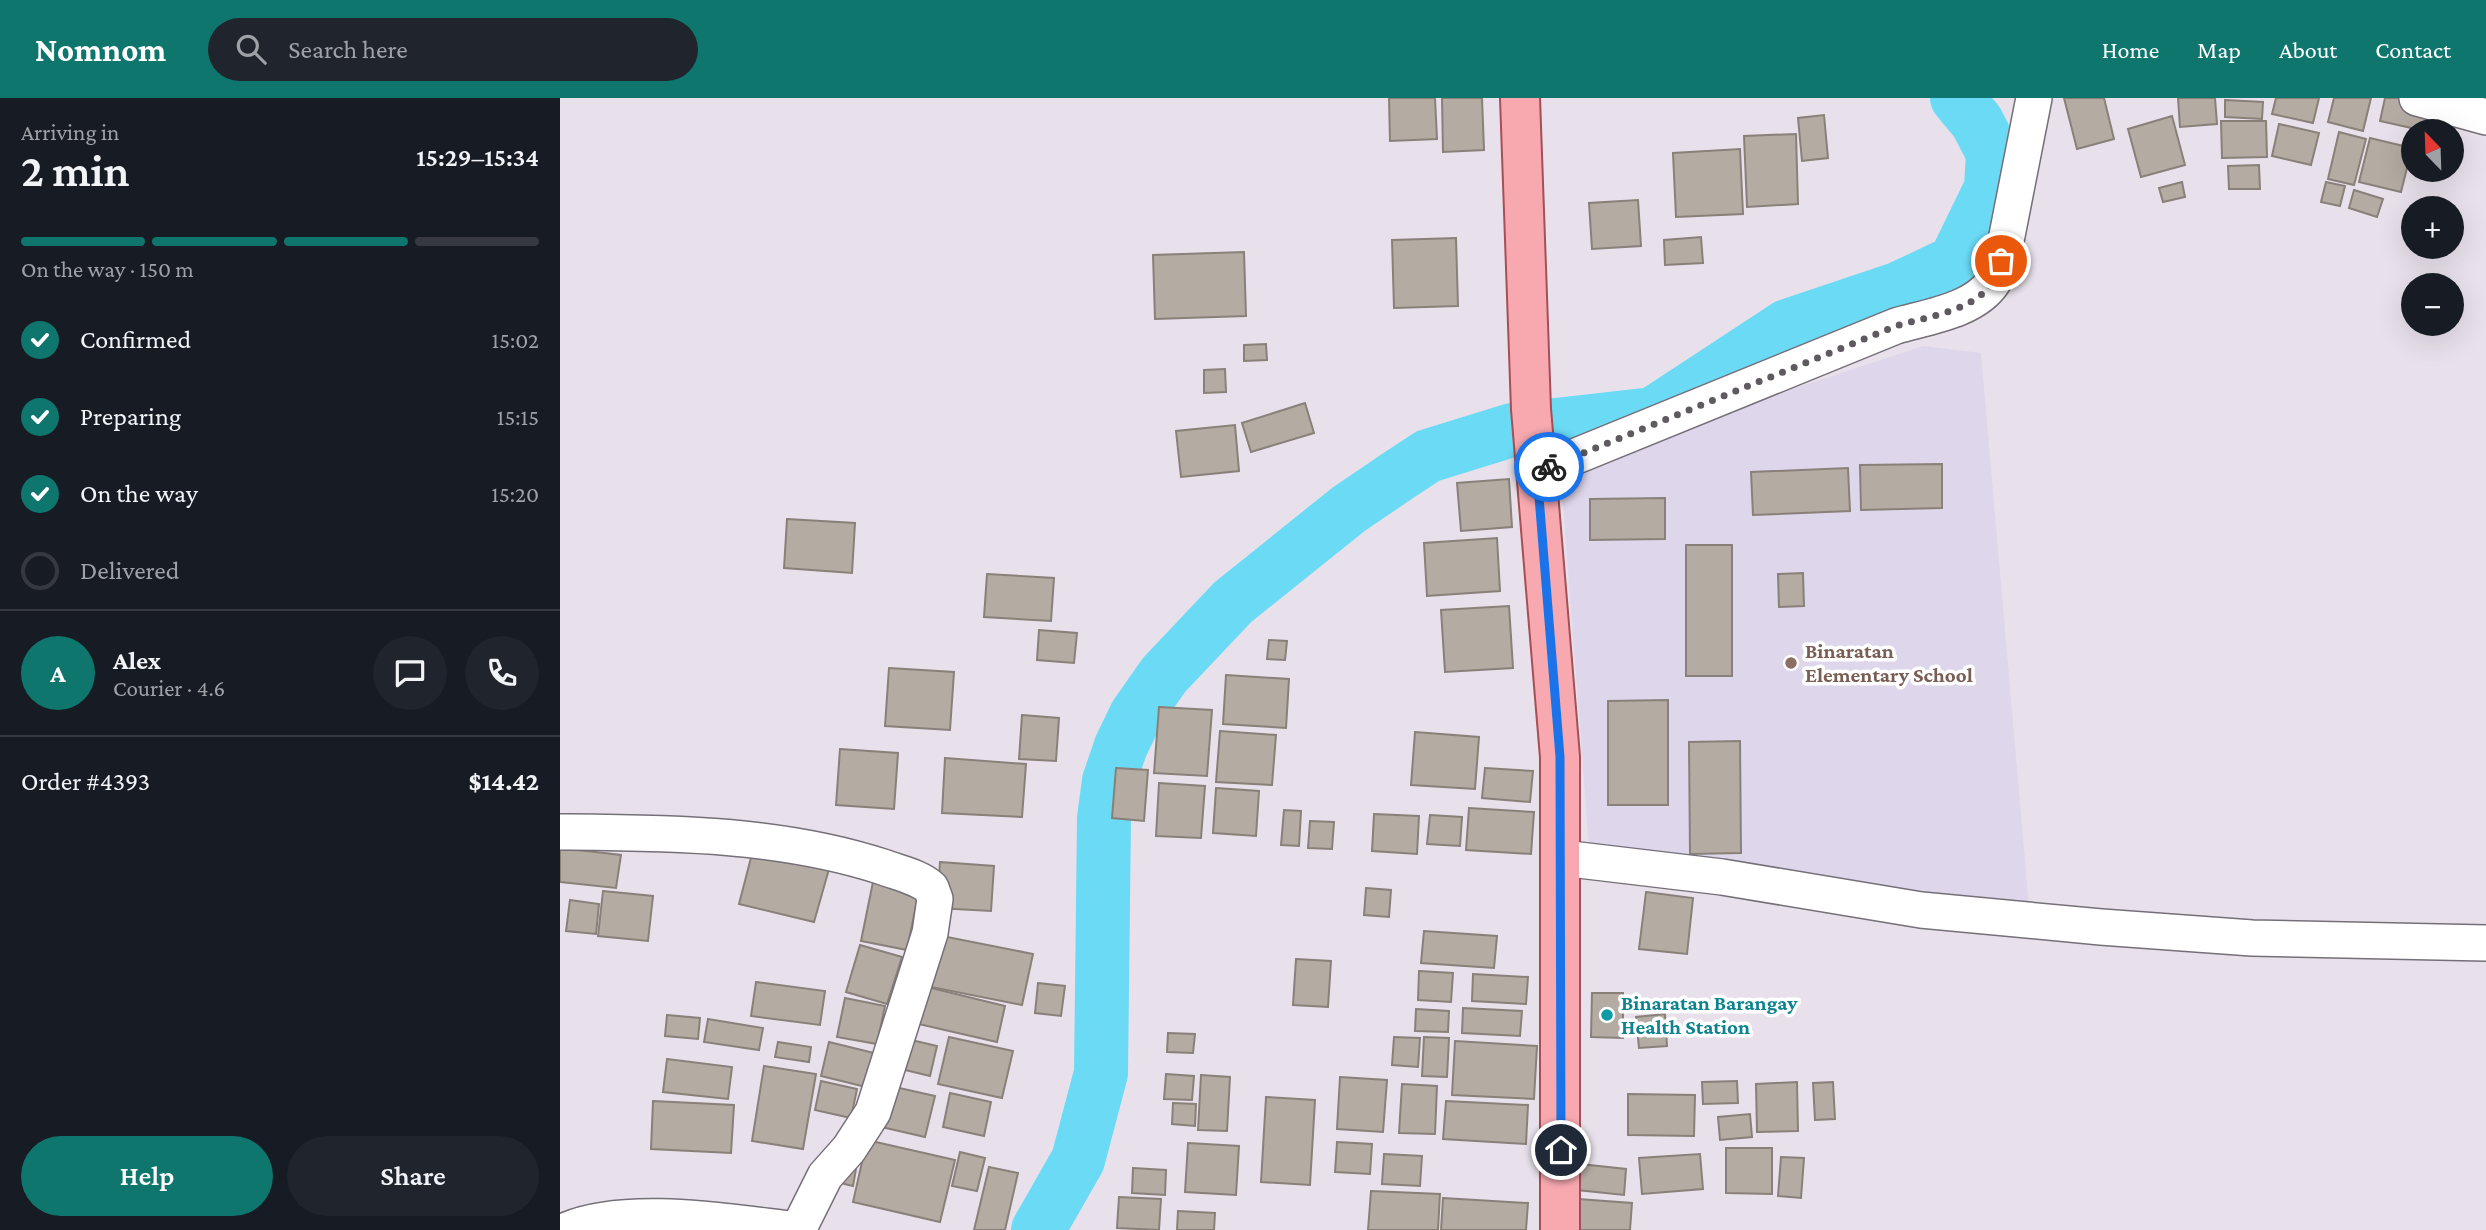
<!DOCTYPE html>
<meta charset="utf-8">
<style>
body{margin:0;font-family:"Crimson Pro",serif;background:#20242c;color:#f1f3f6;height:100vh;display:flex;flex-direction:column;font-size:26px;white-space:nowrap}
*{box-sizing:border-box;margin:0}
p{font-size:23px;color:#9ea1a6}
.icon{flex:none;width:38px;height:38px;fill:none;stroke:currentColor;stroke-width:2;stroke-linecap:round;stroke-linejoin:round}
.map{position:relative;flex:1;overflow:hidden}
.sheet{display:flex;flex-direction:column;background:#171b24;width:560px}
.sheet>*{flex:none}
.needle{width:46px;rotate:337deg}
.tools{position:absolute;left:1841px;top:21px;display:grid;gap:14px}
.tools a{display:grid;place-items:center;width:63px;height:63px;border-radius:50%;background:#171b24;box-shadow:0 7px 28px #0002;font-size:35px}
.pin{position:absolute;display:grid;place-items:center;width:60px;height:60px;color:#fff;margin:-30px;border:4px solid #fff;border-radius:50%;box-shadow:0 2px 7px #0007}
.courier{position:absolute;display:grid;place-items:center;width:70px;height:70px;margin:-35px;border:5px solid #1a73e8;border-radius:50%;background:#fff;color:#222;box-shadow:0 2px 9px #0007}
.overview em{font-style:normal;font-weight:600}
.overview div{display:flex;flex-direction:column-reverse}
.overview{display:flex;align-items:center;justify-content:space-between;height:119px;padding:0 21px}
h1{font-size:46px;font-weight:600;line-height:52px}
.bar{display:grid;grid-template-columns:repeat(4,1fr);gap:10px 7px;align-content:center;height:84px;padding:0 21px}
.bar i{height:9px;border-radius:5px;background:#363941}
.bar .on{background:#0f766e}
.bar p{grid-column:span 4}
.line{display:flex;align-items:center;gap:18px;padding:0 21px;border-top:2px solid #363941}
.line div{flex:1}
.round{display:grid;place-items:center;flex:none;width:74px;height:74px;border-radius:37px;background:#20242c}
ol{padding:0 21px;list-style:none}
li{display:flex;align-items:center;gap:21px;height:77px}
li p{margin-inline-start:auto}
li .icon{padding:7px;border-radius:50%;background:#0f766e;color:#fff;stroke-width:4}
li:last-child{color:#9ea1a6}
li i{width:38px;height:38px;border:4px solid #363941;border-radius:50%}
.primary-button{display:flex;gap:14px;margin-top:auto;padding:14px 21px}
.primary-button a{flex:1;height:80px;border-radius:42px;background:#0f766e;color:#fff;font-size:28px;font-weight:600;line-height:80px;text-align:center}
.primary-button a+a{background:#20242c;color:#f1f3f6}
header{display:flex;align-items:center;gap:42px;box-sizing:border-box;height:98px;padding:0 35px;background:#0f766e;color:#fff}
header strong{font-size:33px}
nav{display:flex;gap:38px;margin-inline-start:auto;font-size:24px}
.search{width:490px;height:63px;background:#20242c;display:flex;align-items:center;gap:18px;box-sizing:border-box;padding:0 24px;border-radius:38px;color:#9ea1a6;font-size:26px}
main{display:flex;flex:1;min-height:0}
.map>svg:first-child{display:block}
.commercial{fill:#ded6eb}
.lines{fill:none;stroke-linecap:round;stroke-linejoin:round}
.river{stroke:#6bdaf5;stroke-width:54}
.building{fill:#b4aba3;stroke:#898079;stroke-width:2}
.minor-casing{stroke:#756f78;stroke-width:38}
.major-casing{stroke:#a54f57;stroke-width:42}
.minor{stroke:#fff;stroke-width:35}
.major{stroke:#f8a9b0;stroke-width:38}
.done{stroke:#5e5a60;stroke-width:7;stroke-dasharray:0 12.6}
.route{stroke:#1a73e8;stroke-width:9}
.education-dot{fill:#8d6e63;stroke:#fff;stroke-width:2.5}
.culture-dot{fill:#0f9aa8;stroke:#fff;stroke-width:2.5}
.labels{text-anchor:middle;stroke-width:7;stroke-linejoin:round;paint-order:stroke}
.education-label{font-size:21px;font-weight:bold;fill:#785e54;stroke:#fff;text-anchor:start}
.culture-label{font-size:21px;font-weight:bold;fill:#0d838f;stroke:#fff;text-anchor:start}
</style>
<header>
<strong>Nomnom</strong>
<div class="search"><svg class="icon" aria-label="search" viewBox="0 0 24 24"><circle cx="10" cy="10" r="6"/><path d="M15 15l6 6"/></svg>Search here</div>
<nav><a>Home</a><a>Map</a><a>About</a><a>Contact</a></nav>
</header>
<main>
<section class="sheet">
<div class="overview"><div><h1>2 min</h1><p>Arriving in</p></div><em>15:29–15:34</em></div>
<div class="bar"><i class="on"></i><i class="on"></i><i class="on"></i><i></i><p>On the way · 150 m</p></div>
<ol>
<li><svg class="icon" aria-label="check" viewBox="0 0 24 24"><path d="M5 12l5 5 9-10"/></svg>Confirmed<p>15:02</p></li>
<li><svg class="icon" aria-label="check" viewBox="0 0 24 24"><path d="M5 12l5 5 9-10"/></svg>Preparing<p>15:15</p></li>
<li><svg class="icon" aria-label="check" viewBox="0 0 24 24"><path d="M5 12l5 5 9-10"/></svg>On the way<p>15:20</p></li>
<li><i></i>Delivered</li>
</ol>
<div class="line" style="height:126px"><b class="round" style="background:#0f766e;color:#fff">A</b><div><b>Alex</b><p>Courier · 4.6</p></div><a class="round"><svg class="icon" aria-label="chat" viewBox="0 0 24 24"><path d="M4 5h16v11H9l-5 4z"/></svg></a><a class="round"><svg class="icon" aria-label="phone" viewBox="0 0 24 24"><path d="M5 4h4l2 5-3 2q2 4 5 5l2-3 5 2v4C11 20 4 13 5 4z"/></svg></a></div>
<div class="line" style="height:91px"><div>Order #4393</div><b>$14.42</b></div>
<div class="primary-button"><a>Help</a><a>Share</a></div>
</section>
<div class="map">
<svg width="1926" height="1132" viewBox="0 0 1926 1132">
<rect width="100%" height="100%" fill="#e8e1eb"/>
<polygon class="commercial" points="1363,248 1421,255 1469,809 1029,750 1001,380 1047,352"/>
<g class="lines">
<polyline class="river" points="478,1132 518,1062 541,975 544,720 549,683 561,648 576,617 604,577 673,504 789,411 839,377 868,358 952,332 1093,316 1227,228 1340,190 1395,164 1431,90 1433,55 1417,24 1397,0"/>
</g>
<g class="building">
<polygon points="829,0 875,0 877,41 830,43"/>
<polygon points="882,0 922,0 924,52 883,54"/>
<polygon points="1504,0 1544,0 1554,41 1517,51"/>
<polygon points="1618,0 1655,0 1657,26 1620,29"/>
<polygon points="1716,0 1759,0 1753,25 1712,16"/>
<polygon points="1774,0 1811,0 1803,33 1768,24"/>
<polygon points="1825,0 1847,0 1872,6 1865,33 1820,23"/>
<polygon points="1665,2 1703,4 1702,21 1665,19"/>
<polygon points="1264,17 1268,60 1242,63 1238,20"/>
<polygon points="1612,18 1625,67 1581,79 1568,31"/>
<polygon points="1661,23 1706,23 1707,59 1662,60"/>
<polygon points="1719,26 1759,35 1751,67 1712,58"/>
<polygon points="1779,34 1806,41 1794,87 1768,81"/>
<polygon points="1236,36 1238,106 1187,109 1184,38"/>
<polygon points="1810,40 1852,50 1841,94 1799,84"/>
<polygon points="1180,51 1183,116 1116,119 1113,55"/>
<polygon points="1699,67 1700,91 1669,91 1668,68"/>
<polygon points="1622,84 1625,99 1603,104 1599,90"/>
<polygon points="1766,84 1785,88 1780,108 1761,104"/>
<polygon points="1794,92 1823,101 1817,119 1789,110"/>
<polygon points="1078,102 1081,148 1032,151 1029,105"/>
<polygon points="1141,139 1143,165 1105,167 1104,142"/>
<polygon points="896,140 898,208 834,210 832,142"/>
<polygon points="684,154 686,218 595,221 593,157"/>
<polygon points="706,246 707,262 684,263 684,247"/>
<polygon points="665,271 666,294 644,295 644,272"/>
<polygon points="745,305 754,335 691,354 682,325"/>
<polygon points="675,327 679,373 621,379 616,333"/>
<polygon points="1382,366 1382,410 1301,412 1300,367"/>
<polygon points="1288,370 1290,413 1193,417 1191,374"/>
<polygon points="949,381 952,429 901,433 897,385"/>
<polygon points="1105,400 1105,441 1030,442 1030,401"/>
<polygon points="227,421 295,425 292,475 224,470"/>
<polygon points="937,440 940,493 867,498 864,445"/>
<rect x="1126" y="447" width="46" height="131"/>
<polygon points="1243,475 1244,508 1219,509 1218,476"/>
<polygon points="427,476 494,480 491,523 424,519"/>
<polygon points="949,508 953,570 885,574 881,512"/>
<polygon points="479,532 517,535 514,565 477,562"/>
<polygon points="709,542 727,543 725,562 707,561"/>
<polygon points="329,570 394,574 390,632 325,628"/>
<polygon points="666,577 729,581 726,630 663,626"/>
<polygon points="1108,602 1108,707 1048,707 1048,603"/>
<polygon points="599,609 652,612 647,678 594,675"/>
<polygon points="462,617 499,620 496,663 459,661"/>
<polygon points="660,633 716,637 712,687 656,684"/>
<polygon points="855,634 919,639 915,691 851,687"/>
<polygon points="1180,643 1181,755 1130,756 1129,644"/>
<polygon points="280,651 338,655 334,711 276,707"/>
<polygon points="385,660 466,666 462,719 382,715"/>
<polygon points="556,670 588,672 584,723 552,720"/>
<polygon points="925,670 973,673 970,704 922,700"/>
<polygon points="599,685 645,688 641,740 596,738"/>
<polygon points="656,690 699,693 696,738 653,735"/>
<polygon points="909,710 974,714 971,756 906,752"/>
<polygon points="724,712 741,713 739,748 721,747"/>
<polygon points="814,716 859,718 857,756 812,753"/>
<polygon points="870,717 902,719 900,748 867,746"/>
<polygon points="750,723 774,724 772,751 748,750"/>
<polygon points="0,750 61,757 56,790 0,784"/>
<polygon points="193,752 269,771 254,824 179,806"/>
<polygon points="380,764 434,768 431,813 377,810"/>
<polygon points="314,779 360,788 347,852 301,843"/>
<polygon points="806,790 831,792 829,819 804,817"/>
<polygon points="43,793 93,798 88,843 38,838"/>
<polygon points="1086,794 1133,800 1127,856 1079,851"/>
<polygon points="10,802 39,806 36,836 6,833"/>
<polygon points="864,833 937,838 934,870 861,865"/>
<polygon points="382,838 473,856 462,907 371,889"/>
<polygon points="300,847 342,859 327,906 286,894"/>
<polygon points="736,861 771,863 768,909 733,907"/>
<polygon points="859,873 893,875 891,904 858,902"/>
<polygon points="913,876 968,879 966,906 912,903"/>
<polygon points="196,884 265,893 260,927 191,918"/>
<polygon points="478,885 505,888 501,918 475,915"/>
<polygon points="359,887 445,908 437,944 350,924"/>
<polygon points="1032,895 1063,895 1063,940 1031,939"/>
<polygon points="285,900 325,908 317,946 277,939"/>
<polygon points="903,910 962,913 960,938 902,935"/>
<polygon points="856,911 889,913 888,934 855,933"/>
<polygon points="1105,916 1107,948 1079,950 1076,919"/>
<polygon points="107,917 140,920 138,941 105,938"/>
<polygon points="148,921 203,930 199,952 144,944"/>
<polygon points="608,935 635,936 633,955 607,954"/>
<polygon points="389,939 453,953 442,1000 378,986"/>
<polygon points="834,939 860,940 858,969 832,967"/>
<polygon points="864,939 889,940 887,979 862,978"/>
<polygon points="347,941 377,948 370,978 341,971"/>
<polygon points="895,943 977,948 974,1001 892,997"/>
<polygon points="218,944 251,949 249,964 215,959"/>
<polygon points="269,944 314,955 306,989 261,978"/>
<polygon points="107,961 172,969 168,1001 103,994"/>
<polygon points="204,968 256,976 243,1051 192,1043"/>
<polygon points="606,976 634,978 632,1002 604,1001"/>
<polygon points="641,977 670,979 667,1033 638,1032"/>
<polygon points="780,979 827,982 823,1034 777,1031"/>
<polygon points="261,983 297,991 291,1020 255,1012"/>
<polygon points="1177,983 1178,1005 1143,1006 1142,984"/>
<polygon points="1237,984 1238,1033 1197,1034 1196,986"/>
<polygon points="1273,984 1275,1021 1255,1022 1253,985"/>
<polygon points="842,986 877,988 875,1036 839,1035"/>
<polygon points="326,987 375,998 365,1039 317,1028"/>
<polygon points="390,995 431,1004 424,1038 383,1029"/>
<polygon points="1068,996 1135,997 1134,1038 1068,1037"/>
<polygon points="706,999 755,1002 750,1087 701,1084"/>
<polygon points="93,1003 174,1007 171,1055 91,1051"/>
<polygon points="886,1003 968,1007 966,1046 883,1041"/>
<polygon points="613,1005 636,1006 635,1028 612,1026"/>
<polygon points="1190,1016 1192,1039 1160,1042 1158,1019"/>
<polygon points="307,1042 395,1062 380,1124 293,1104"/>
<polygon points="777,1044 812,1046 810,1076 775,1074"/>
<polygon points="628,1045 679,1048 676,1097 625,1094"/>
<polygon points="1166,1050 1212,1050 1212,1096 1166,1095"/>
<polygon points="400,1054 425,1060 417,1093 392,1088"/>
<polygon points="824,1056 862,1058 860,1088 822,1086"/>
<polygon points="1140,1056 1143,1091 1082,1096 1079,1060"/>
<polygon points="1221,1059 1244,1060 1241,1100 1218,1098"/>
<polygon points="1020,1066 1066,1071 1064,1097 1017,1092"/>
<polygon points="275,1067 296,1071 293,1088 272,1083"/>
<polygon points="429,1069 458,1075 445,1132 414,1132"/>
<polygon points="573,1070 606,1072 605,1097 572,1095"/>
<polygon points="811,1093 880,1096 878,1132 808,1132"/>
<polygon points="559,1099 601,1101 599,1132 557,1130"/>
<polygon points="883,1100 968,1105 966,1132 881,1132"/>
<polygon points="1018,1101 1072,1105 1070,1132 1016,1132"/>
<polygon points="618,1113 655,1115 654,1132 617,1132"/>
</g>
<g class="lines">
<g class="minor-casing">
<g id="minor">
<polyline points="1857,0 1926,19"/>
<path d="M977,374l359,-146c30,-9 78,-15 97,-44 4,-6 6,-14 9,-21l32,-163"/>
<path d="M0,734c108,1 219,1 323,35 16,6 36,10 48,21l4,11 -5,34 -57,179 -24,37 -24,27 -27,54"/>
<polyline points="1002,760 1162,779 1361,812 1541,829 1692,840 1926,845"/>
<path d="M7,1132c61,-26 166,-7 233,0"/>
</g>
</g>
<g class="major-casing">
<polyline id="major" points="960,0 971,311 1000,659 1000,1132"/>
</g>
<use href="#minor" class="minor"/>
<use href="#major" class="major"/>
</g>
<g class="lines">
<path class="done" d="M989,369l347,-141c30,-9 78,-15 97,-44 4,-6 6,-14 8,-21"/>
<polyline class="route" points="989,369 977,374 1000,659 1001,1052"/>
</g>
<circle class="education-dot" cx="1231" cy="565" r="7"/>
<circle class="culture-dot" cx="1047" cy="917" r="7"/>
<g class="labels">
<g class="education-label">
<text x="1245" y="560">Binaratan<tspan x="1245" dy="24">Elementary School</tspan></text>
</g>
<g class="culture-label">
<text x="1061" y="912">Binaratan Barangay<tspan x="1061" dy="24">Health Station</tspan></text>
</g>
</g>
</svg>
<div class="tools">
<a><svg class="needle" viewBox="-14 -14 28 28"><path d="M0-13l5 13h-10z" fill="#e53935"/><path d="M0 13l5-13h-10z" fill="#9ea1a6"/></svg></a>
<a>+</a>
<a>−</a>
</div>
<div class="pin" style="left:1441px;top:163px;background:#ea580c"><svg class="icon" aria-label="bag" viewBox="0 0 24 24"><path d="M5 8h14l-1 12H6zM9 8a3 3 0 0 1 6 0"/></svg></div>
<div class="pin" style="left:1001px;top:1052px;background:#1f2937"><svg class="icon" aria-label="home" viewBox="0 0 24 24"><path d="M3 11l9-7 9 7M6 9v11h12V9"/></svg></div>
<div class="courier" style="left:989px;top:369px"><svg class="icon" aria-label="bike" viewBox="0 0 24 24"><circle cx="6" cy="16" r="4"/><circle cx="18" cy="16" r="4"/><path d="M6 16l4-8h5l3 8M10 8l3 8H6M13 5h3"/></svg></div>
</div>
</main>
